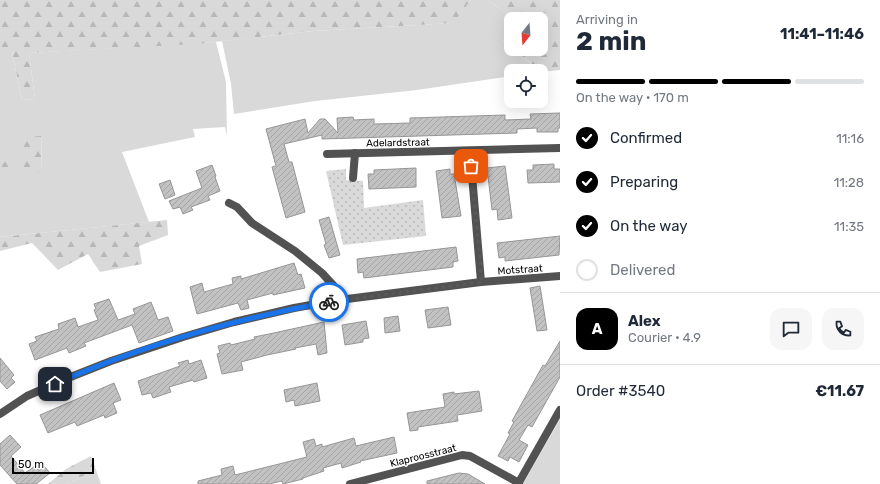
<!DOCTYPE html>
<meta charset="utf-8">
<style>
body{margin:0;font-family:Rubik,sans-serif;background:#f6f6f7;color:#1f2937;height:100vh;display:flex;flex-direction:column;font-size:15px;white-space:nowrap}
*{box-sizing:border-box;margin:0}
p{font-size:13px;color:#747a83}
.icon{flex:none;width:22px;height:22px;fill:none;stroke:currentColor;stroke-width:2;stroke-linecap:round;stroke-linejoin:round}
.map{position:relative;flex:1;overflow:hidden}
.details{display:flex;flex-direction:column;background:#fff;width:320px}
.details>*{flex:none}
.needle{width:26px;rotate:197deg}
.fabs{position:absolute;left:504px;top:12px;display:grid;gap:8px}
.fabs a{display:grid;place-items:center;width:44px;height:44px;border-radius:8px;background:#fff;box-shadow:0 4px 16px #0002;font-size:20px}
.scale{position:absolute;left:12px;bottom:10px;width:82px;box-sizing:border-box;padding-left:4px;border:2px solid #000;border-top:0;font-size:11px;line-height:14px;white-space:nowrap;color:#000;-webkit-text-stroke:3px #fff;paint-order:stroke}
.pin{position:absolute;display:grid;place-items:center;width:34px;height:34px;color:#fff;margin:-17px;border-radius:8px;box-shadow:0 2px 6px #0006}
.courier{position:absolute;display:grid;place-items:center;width:40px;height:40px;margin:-20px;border:3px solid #1a73e8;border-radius:50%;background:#fff;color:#222;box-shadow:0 1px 5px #0007}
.overview em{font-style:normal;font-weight:700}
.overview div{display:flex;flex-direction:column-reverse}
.overview{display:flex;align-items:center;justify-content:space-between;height:68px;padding:0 16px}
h1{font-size:26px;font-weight:700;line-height:30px}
.bar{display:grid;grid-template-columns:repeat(4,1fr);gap:6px 4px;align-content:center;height:48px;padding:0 16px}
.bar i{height:5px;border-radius:3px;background:#e0e1e3}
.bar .current{background:#000}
.bar p{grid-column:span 4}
.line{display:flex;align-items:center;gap:10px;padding:0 16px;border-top:1px solid #e0e1e3}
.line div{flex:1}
.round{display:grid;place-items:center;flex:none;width:42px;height:42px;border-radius:12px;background:#f6f6f7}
ol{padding:0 16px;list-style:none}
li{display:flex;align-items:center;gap:12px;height:44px}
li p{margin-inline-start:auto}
li .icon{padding:4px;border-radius:50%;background:#000;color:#fff;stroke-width:4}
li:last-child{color:#747a83}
li i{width:22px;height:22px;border:2px solid #e0e1e3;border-radius:50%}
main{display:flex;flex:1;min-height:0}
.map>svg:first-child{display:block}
.green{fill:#d9d9d9}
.forest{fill:url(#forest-firs)}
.park{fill:url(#park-dots)}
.building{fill:url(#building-hatch);stroke:#969696}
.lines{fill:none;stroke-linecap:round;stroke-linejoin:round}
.street{stroke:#525252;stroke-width:8}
.done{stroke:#595959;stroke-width:4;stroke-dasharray:0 7.2}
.route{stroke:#1a73e8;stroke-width:5}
.labels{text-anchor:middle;stroke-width:3;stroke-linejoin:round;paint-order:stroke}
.street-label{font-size:10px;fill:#000;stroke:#fff}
</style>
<main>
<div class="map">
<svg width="560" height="484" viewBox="0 0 560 484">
<defs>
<pattern id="forest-firs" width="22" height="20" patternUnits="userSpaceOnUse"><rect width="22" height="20" fill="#d9d9d9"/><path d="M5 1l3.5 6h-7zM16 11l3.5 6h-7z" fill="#b8b8b8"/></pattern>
<pattern id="park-dots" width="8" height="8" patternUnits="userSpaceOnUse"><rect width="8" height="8" fill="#d9d9d9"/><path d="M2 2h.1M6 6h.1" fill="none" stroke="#b8b8b8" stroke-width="1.8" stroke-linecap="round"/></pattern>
<pattern id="building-hatch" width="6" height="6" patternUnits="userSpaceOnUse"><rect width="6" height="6" fill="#c2c2c2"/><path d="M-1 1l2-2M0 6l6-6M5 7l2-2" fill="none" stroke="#a5a5a5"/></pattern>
</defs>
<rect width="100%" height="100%" fill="#fff"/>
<g class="green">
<polygon points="471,0 487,0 516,19 511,19 511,28 503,41 511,47 511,49 513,49 540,71 511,71 511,76 417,90 315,101 234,114 231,84 222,41 314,31 452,23"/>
<polygon points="216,42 226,82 227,136 225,127 193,129 195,137 122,152 149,222 0,237 0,172 42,171 41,136 23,162 0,162 0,52 12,52 22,100 35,99 29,53"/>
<polygon points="560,419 560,484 523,484"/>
<polygon points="96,470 101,484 67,484"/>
</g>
<g class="forest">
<polygon points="0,0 471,0 453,23 314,31 196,44 29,53 35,99 22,100 12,52 0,52"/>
<polygon points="487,0 560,0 560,70 542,72 513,49 541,49 541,19 516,19"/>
<polygon points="511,28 511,47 503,41"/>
<polygon points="41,136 42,172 0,172 0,162 23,162 24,137"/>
<polygon points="167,220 168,235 139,246 142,264 100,272 88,254 58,270 32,243 0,251 0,237"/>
<polygon points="91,456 96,470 67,484 48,484 66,469"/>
</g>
<polygon class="park" points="346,169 346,180 363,181 364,208 423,200 426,236 343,245 326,171"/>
<g class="building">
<polygon points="560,113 560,128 558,128 558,132 537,132 537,128 517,129 517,133 322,139 322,135 284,144 289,162 292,162 305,212 286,218 272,167 276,166 266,129 305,119 308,133 320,119 325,119 338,133 337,118 353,117 354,120 374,119 374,124 410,123 410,118 505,115 505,120 531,119 530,114"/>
<polygon points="554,164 554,169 560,169 560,182 528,183 527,170 533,170 533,165"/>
<polygon points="212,165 216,176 215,177 220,191 208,196 210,200 191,207 193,210 183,214 180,207 173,209 169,201 202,188 196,171"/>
<polygon points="505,166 512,218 498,220 497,209 492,210 487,168"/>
<polygon points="416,168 416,187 369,189 368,174 374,174 374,170"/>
<polygon points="450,169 450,174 454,174 461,216 442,218 436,171"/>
<polygon points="170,180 175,195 165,199 159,184"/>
<polygon points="329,217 340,255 329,258 324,245 326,244 319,220"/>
<polygon points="560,236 559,255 505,261 505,257 499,258 497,243"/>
<polygon points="456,247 458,261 453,262 453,267 364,278 363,272 358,273 357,259"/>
<polygon points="294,263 298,275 301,274 305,288 273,295 273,293 247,300 249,308 241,310 238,303 197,314 190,287 202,283 204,292 233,284 232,278 241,276 241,279"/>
<polygon points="540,286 547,330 537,331 530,288"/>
<polygon points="109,299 118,320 135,314 133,309 151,302 158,320 168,317 173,331 139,343 132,325 84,343 86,346 69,353 67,348 35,360 29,344 37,341 35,337 59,329 58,324 75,318 78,327 98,320 94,310 96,309 94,304"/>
<polygon points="448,307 451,325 428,328 425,310"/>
<polygon points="398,316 400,331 385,333 384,318"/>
<polygon points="366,321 369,338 363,339 363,342 345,345 342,325"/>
<polygon points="324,322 327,353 318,355 316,344 295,348 296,349 267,355 241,362 243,370 222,374 217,354 220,353 218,346 230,343 231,345 255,339 254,337 269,334"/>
<polygon points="560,341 560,377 532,427 528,425 519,440 528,445 519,462 510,457 508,461 498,456 510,434 508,433 514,422 512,421 543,365 545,366"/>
<polygon points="0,358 14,375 11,378 15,382 7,389 0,381"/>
<polygon points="188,360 189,364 201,360 207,378 194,382 193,380 169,387 171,392 153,398 151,393 142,395 138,381 180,366 178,363"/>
<polygon points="114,383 121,400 113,403 117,413 105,418 104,415 77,426 75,422 48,433 40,415"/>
<polygon points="317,383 320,401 295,406 294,400 286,402 284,390"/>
<polygon points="479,391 482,411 457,415 458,421 418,427 418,430 410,431 407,413 445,407 443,394 454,392 454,394"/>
<polygon points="10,435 21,447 11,456 25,473 35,466 38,470 44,466 50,473 36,484 17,484 0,465 0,444"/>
<polygon points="394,437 397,453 360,461 361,462 342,468 341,463 323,468 324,471 303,478 303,479 283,484 282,481 269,484 198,484 198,481 222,475 221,469 233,466 235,475 307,457 303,442 314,439 316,446 322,444 322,447 354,438 356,446"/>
<polygon points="459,473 468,474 485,484 427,484 427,481"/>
</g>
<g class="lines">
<g class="street">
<polyline points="470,151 481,282"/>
<polyline points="327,154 560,148"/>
<polyline points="353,178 355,153"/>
<polyline points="229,203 237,207 252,223 295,251 322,273 333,285 339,300"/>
<polyline points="0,414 27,396 68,378 111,361 183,337 234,322 294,308 339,300 481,282 560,276"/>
<polyline points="350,484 462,455 470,456 519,483"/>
<polyline points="518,484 560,410"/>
</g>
</g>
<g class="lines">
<polyline class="done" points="329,302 482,282 471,166"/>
<path class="route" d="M55,384c87,-39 180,-65 274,-82"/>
</g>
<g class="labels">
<g class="street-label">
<text transform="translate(398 142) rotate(-1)" y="4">Adelardstraat</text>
<text transform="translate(520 269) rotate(-4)" y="4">Motstraat</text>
<text transform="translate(423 455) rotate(-14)" y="4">Klaproosstraat</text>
</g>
</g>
</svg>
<div class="fabs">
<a><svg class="needle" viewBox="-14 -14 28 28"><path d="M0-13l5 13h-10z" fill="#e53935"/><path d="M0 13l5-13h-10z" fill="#747a83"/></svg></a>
<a><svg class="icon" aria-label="locate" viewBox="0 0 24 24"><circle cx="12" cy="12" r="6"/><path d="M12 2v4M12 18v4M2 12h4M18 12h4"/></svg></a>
</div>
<div class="scale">50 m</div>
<div class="pin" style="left:471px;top:166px;background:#ea580c"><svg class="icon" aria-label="bag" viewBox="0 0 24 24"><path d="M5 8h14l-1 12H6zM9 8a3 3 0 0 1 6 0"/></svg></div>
<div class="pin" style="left:55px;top:384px;background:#1f2937"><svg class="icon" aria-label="home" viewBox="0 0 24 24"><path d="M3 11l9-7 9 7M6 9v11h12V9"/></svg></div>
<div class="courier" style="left:329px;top:302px"><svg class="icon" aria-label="bike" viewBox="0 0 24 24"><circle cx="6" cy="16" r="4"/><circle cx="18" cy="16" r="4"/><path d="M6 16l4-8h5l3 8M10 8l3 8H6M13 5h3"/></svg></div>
</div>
<section class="details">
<div class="overview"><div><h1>2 min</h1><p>Arriving in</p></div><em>11:41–11:46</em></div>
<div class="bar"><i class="current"></i><i class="current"></i><i class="current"></i><i></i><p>On the way · 170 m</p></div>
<ol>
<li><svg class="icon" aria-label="check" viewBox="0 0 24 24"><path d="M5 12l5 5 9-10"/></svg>Confirmed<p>11:16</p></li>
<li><svg class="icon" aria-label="check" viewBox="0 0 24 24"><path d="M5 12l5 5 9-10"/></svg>Preparing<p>11:28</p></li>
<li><svg class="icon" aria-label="check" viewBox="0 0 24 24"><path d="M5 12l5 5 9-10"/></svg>On the way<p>11:35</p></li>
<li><i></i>Delivered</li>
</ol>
<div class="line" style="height:72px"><b class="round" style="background:#000;color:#fff">A</b><div><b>Alex</b><p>Courier · 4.9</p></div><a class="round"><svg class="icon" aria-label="chat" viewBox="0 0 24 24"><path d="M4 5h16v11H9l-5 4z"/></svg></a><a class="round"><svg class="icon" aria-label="phone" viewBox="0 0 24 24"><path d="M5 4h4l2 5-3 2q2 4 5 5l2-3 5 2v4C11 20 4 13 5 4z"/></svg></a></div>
<div class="line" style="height:52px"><div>Order #3540</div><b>€11.67</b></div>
</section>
</main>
